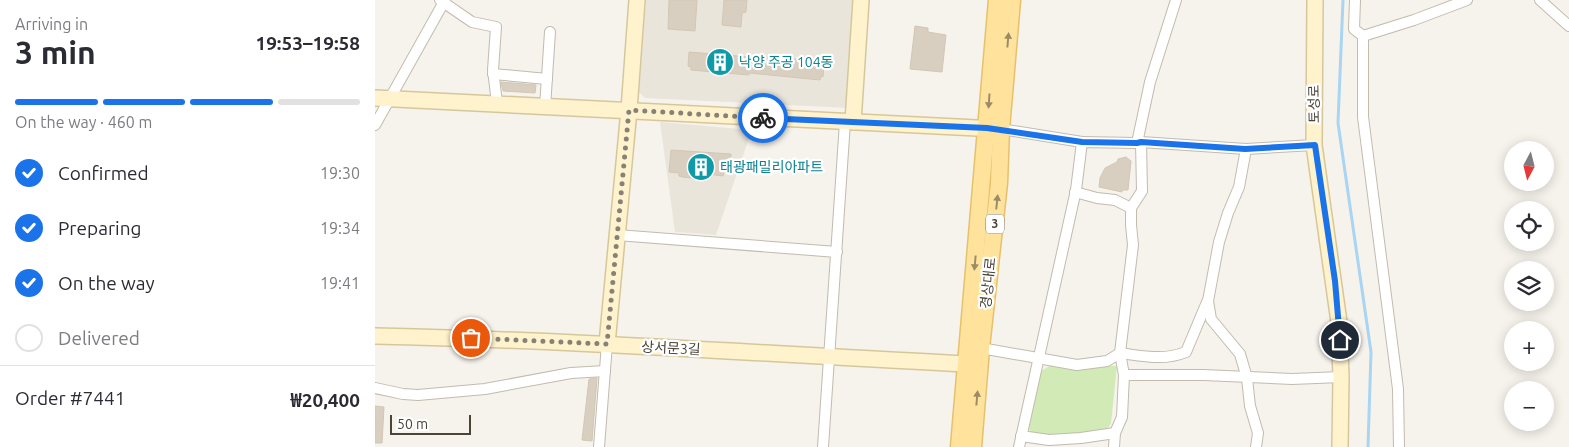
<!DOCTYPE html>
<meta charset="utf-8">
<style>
body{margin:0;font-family:Ubuntu,"Noto Sans KR",sans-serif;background:#f7f7f7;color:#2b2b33;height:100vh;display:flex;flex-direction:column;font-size:19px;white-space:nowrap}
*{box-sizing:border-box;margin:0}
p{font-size:16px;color:#7c7c81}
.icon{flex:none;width:28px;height:28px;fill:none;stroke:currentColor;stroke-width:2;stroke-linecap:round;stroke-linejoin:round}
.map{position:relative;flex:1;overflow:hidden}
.panel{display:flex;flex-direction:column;background:#fff;width:375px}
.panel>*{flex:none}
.needle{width:32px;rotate:187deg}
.buttons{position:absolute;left:1129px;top:141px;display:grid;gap:10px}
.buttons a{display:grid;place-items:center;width:50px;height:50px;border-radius:50%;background:#fff;box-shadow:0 2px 12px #0003;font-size:25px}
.scale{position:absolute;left:15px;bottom:12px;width:81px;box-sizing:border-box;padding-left:5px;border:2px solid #4b4439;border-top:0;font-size:14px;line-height:18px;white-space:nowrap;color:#4b4439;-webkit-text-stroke:4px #fff;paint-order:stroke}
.pin{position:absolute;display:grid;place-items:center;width:42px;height:42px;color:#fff;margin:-21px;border:2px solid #fff;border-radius:50%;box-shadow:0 1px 5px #0007}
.courier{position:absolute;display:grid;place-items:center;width:50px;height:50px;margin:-25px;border:4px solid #1a73e8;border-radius:50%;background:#fff;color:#222;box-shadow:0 1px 6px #0007}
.headline em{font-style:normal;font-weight:600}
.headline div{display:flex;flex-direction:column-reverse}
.headline{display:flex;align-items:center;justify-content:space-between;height:85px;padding:0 15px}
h1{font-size:32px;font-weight:600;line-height:38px}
.bar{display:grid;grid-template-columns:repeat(4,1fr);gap:8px 5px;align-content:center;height:60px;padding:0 15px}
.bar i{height:6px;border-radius:4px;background:#e1e1e2}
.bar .on{background:#1a73e8}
.bar p{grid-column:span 4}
.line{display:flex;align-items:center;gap:12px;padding:0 15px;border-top:1px solid #e1e1e2}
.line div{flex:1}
ol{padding:0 15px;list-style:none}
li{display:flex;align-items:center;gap:15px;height:55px}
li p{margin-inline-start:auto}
li .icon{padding:5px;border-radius:50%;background:#1a73e8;color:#fff;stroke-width:4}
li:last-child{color:#7c7c81}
li i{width:28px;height:28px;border:2px solid #e1e1e2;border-radius:50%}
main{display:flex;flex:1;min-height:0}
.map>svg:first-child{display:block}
.residential{fill:#eae5da}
.green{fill:#d2eab5}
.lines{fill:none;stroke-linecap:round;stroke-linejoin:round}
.stream{stroke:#a9d4f2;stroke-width:3}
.building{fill:#d8cfc1;stroke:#d3c7b4}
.street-casing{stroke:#c2bbae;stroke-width:12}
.secondary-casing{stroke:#d6c79b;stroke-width:18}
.primary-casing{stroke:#e6c16a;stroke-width:19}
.street{stroke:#fff;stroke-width:10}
.secondary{stroke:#fff3cd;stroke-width:15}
.primary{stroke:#ffe39c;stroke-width:16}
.oneway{fill:#9c8c66}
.done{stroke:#878178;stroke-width:5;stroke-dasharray:0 9}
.route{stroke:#1a73e8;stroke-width:6}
.labels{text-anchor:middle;stroke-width:4.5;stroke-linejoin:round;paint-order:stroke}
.shield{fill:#fff;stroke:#817c74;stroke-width:1}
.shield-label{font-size:12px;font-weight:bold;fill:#4b4439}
.culture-label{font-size:14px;fill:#0d838f;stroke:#fff;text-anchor:start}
.street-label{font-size:14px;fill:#4b4439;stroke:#fff}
</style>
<main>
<section class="panel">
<div class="headline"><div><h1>3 min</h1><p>Arriving in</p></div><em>19:53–19:58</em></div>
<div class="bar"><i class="on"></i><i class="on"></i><i class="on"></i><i></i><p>On the way · 460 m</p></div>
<ol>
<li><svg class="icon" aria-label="check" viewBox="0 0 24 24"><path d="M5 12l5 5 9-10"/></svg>Confirmed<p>19:30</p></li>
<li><svg class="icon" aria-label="check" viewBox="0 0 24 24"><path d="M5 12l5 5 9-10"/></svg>Preparing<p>19:34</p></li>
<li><svg class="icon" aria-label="check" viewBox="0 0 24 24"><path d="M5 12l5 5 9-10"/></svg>On the way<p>19:41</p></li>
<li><i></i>Delivered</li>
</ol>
<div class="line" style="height:65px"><div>Order #7441</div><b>₩20,400</b></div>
</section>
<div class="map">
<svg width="1194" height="447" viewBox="0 0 1194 447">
<rect width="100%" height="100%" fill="#f6f3ec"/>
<g class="residential">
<polygon points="271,0 481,0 474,108 270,98 264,92"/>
<polygon points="285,122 365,129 374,138 341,235 300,232"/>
</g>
<polygon class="green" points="678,364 742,366 736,423 732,430 702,435 659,435 654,429 666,371"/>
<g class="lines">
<polyline class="stream" points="968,0 963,123 996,352 993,447"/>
</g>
<g class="building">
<polygon points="294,0 322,0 320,31 293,29"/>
<polygon points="349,0 372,0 371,12 367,13 366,27 347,25"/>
<polygon points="540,26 553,28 553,32 571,35 567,72 535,69"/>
<polygon points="314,52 387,58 387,56 449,62 448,77 446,76 445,80 374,73 374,75 316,70 316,67 313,66"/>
<polygon points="126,82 161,85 160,93 128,91"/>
<polygon points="296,150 356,154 356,161 359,162 358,173 349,172 348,176 318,172 317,178 307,177 304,176 304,173 294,172"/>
<polygon points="751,157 756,161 753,190 747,190 747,192 724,187 725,178 730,168 742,162 743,159"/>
<polygon points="222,378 217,441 207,440 214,379"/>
<polygon points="0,406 9,407 7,443 0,443"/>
</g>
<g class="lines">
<g class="street-casing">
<g id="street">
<polyline points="65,0 97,22 121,27 118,70 122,103"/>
<polyline points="980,0 979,29 988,36"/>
<polyline points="1165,0 1194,26"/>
<polyline points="118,74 172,79"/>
<polyline points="170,107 175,32"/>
<polyline points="0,125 70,0"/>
<polyline points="626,129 707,142"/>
<polyline points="762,143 766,142 871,149 939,145"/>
<polyline points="871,149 864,187 853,213 844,242 833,301 836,319 865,354 872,378 875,406 883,433 881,447"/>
<polyline points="700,192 722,198 740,200 756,208 756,225 758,245 745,353 749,375 747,417 740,433 739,447"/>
<polyline points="756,208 767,191 766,142"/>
<polyline points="242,235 462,252"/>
<path d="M606,348l96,17 30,-4 13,-8c23,3 44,8 66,-1l21,-50"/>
<polyline points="749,375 828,375 917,379 966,377"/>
<polyline points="0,388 28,394 43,395 110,389 196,373 230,371"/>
<polyline points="646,436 674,440 706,438 740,433"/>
<polyline points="224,447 232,344"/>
<polyline points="448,447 470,122"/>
<polyline points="644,447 701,190 707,142 762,143 775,82 801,0"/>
<polyline points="1024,447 1023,389 988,117 988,36 1039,20 1092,0"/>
</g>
</g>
<g class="secondary-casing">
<g id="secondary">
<polyline points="940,0 939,145 964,322 966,377 965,447"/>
<polyline points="0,98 622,129"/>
<polyline points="478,122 486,0"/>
<path d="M0,336c197,4 394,18 591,28"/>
<polyline points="232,344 254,110 262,0"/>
</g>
</g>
<g class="primary-casing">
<g id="primary">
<polyline points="584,447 622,0"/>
<polyline points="598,447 606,348 624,183 626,129 637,0"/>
</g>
</g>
<use href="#street" class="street"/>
<use href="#secondary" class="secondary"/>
<use href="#primary" class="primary"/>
</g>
<defs><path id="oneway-solid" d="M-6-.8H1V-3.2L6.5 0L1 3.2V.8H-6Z" transform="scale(1.25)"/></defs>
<g class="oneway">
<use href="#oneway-solid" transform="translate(633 40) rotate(-85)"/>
<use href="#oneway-solid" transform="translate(614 101) rotate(94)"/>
<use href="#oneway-solid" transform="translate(622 202) rotate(-84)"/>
<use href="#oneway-solid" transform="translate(600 263) rotate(95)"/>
<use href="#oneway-solid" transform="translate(602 398) rotate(-85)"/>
</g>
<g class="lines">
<polyline class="done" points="96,338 232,344 254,110 388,118"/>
<polyline class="route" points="388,118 612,128 707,142 762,143 766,142 870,149 940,145 960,281 965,340"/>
</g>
<defs>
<g id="building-disc" transform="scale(1.4375)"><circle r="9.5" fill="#0f9aa8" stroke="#fff"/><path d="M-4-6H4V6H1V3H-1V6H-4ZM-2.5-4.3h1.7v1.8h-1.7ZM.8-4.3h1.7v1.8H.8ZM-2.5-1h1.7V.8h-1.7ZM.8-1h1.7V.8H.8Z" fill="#fff"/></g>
</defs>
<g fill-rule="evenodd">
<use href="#building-disc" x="345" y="62"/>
<use href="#building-disc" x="326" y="167"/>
</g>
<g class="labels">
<rect class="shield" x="611" y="214.5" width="18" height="19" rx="4"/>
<g class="shield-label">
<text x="620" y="228">3</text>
</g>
<g class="culture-label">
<text x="364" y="67">낙양 주공 104동</text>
<text x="345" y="172">태광패밀리아파트</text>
</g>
<g class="street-label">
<text transform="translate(939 104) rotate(-91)" y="5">토성로</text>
<text transform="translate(613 283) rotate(-84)" y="5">경상대로</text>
<text transform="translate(296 348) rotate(3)" y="5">상서문3길</text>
</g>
</g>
</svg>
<div class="buttons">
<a><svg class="needle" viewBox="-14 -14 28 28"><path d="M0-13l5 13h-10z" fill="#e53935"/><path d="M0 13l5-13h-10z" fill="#7c7c81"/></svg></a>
<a><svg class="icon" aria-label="locate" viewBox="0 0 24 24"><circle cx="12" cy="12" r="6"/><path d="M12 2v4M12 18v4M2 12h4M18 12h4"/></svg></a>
<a><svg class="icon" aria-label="layers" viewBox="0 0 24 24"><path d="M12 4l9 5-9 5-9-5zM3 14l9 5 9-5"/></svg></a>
<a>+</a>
<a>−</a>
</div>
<div class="scale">50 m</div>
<div class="pin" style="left:96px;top:338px;background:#ea580c"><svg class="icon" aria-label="bag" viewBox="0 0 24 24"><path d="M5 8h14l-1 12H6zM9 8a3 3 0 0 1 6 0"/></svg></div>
<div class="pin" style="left:965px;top:340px;background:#1f2937"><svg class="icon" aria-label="home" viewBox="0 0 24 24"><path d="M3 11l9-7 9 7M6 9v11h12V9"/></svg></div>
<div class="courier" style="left:388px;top:118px"><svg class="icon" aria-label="bike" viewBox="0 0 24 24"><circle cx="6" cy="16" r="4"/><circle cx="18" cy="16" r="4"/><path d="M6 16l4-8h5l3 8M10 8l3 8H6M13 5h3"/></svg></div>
</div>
</main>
